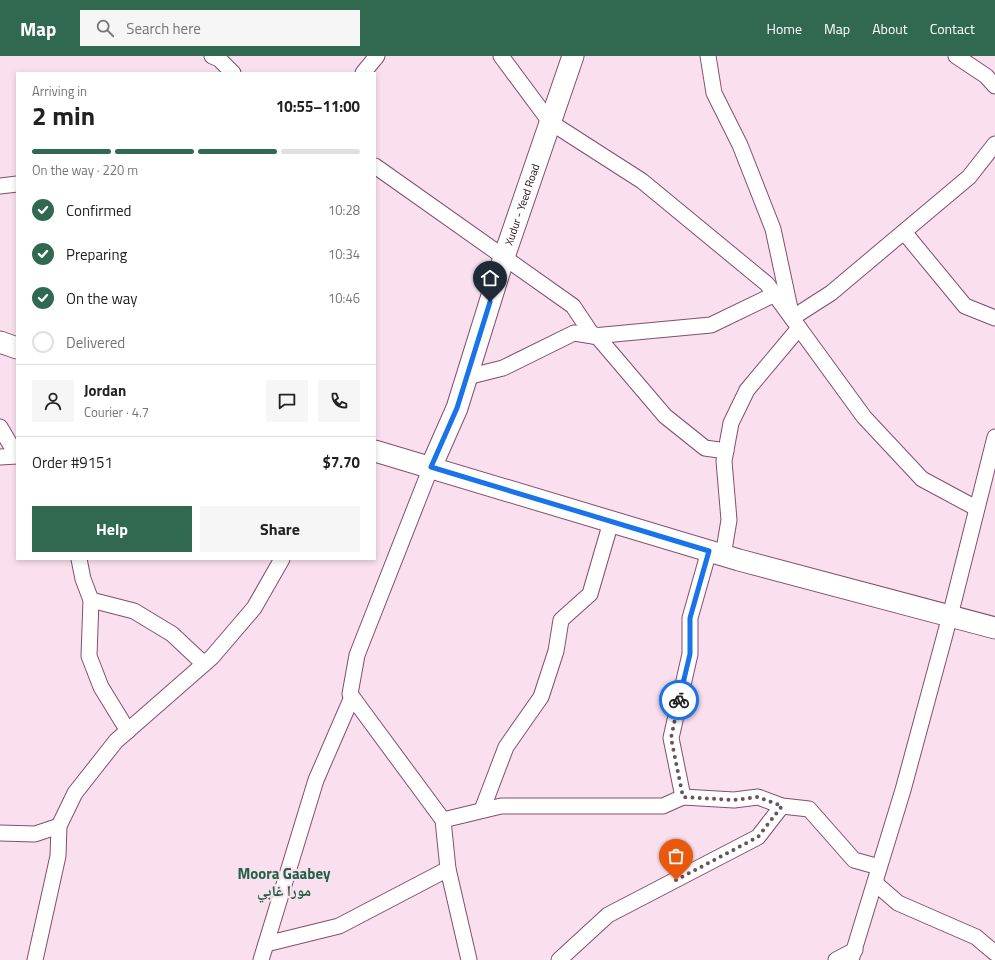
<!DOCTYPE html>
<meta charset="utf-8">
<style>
body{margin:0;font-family:"Titillium Web","Noto Naskh Arabic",sans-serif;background:#f6f6f6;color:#222;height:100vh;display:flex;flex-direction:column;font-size:15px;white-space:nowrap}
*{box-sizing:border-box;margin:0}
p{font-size:13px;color:#767676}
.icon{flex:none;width:22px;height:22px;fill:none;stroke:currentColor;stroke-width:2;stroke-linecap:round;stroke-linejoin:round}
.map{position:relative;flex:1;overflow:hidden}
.panel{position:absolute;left:16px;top:16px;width:360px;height:488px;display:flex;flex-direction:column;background:#fff;border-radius:0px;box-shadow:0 2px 6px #0003}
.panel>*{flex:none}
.pin{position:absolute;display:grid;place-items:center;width:34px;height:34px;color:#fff;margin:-41px -17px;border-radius:50% 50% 50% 0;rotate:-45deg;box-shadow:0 0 4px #0007}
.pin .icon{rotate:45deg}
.courier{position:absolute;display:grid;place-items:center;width:40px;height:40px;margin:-20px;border:3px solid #1a73e8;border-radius:50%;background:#fff;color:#222;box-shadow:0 1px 5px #0007}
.summary em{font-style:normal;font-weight:700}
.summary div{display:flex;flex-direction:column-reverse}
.summary{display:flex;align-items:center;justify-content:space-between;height:68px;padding:0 16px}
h1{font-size:26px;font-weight:700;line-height:30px}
.bar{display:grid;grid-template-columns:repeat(4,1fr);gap:6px 4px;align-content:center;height:48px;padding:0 16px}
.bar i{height:5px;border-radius:3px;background:#e0e0e0}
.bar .current{background:#306850}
.bar p{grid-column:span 4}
.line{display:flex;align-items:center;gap:10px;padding:0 16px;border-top:1px solid #e0e0e0}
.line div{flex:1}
.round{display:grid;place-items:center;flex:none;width:42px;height:42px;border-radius:0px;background:#f6f6f6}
ol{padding:0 16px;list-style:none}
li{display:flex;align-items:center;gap:12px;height:44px}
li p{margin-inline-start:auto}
li .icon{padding:4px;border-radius:50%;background:#306850;color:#fff;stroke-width:4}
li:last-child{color:#767676}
li i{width:22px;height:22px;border:2px solid #e0e0e0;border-radius:50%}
.button{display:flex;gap:8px;margin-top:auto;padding:8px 16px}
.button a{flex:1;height:46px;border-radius:0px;background:#306850;color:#fff;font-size:16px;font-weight:700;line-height:46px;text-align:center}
.button a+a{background:#f6f6f6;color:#222}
header{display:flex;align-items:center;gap:24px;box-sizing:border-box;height:56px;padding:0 20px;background:#306850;color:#fff}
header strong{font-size:19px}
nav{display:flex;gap:22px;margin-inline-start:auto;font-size:14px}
.search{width:280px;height:36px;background:#f6f6f6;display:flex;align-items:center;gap:10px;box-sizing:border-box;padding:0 14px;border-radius:0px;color:#767676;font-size:15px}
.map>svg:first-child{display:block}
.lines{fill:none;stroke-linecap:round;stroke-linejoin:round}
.street-casing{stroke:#834e6e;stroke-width:17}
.secondary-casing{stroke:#834e6e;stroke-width:23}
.street{stroke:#fff;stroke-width:15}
.secondary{stroke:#fff;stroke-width:21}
.done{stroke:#695360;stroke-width:4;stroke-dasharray:0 7.2}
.route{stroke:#1a73e8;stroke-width:5}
.labels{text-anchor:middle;stroke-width:4;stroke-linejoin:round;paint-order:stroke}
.street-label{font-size:11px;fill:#1b0714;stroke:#fae0ee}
.district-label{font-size:15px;font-weight:bold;fill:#206247;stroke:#fae0ee}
</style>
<header>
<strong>Map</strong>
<div class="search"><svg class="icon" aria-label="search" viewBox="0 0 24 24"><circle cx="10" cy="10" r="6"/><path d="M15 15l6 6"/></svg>Search here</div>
<nav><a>Home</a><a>Map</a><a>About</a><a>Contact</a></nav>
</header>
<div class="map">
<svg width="995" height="904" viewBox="0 0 995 904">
<rect width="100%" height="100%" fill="#fae0ee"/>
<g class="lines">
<g class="street-casing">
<g id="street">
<polyline points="212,0 219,3 233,17"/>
<polyline points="501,0 550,66 642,125 767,228 864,361 922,423 976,452"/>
<polyline points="708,0 714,37 740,89 773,173 791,257"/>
<polyline points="956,0 986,20 995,30"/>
<polyline points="363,17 377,0"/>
<polyline points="375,110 573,250 593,280"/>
<polyline points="0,130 17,128"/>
<polyline points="904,176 965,250 995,262"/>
<polyline points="792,262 831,237 969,121 995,88"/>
<polyline points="596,279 665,360 705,392 726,395"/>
<polyline points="467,321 503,312 574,277 593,280 711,269 775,238"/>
<polyline points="0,371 10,388 17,395"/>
<polyline points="0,401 17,400"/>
<polyline points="431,411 357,599 350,638 443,764 448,813 469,904"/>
<polyline points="723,500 729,464 724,405 731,367 747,334 799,272"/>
<polyline points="79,503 83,523 91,544 89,600 101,631 128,675"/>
<polyline points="91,544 134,555 172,578 204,608"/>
<polyline points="683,741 671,682 690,598 690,562 709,495"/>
<polyline points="482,754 506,691 541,641 556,595 561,564 590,538 611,466"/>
<polyline points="443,764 501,750 663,750 683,741 734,744 758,741 782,750 809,753 854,804 879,811"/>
<polyline points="0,777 35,778 59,770"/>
<polyline points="875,827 898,847 976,881 995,897"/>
<polyline points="266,888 339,870 448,813"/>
<polyline points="35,904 58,800 59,770 75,737 116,685 212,601 254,552 282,503"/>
<polyline points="261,904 316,724 352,641"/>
<polyline points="559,904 608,859 758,781 782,750"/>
<polyline points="836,904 855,894"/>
<polyline points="851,904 903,734 950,560 995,381"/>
</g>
</g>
<g class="secondary-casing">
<g id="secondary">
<polyline points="0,286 17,292"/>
<polyline points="375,395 739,504 995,572"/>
<path id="s1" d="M431,411l26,-59 47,-151 69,-201"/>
</g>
</g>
<use href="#street" class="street"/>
<use href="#secondary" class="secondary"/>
</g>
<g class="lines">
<polyline class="done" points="676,824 758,781 782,750 758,741 734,744 683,741 671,682 679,644"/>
<polyline class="route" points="490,246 457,352 431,411 709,495 690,562 690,598 679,644"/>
</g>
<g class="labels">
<g class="street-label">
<text dy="4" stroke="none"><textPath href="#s1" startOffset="278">Xudur - Yeed Road</textPath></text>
</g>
<g class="district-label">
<text x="284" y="823">Moora Gaabey<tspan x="284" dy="17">مورا غابي</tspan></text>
</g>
</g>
</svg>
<div class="pin" style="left:676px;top:824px;background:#ea580c"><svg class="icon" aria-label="bag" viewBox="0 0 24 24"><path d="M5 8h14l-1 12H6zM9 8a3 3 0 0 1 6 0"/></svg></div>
<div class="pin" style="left:490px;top:246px;background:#1f2937"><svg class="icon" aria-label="home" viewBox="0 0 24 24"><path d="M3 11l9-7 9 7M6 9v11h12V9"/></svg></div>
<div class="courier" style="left:679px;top:644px"><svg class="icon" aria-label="bike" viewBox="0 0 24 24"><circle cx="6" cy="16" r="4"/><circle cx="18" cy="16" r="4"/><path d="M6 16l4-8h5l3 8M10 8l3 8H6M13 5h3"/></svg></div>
<section class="panel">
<div class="summary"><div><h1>2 min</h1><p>Arriving in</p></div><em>10:55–11:00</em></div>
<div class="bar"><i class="current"></i><i class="current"></i><i class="current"></i><i></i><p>On the way · 220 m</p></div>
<ol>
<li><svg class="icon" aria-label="check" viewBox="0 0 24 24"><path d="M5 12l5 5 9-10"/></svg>Confirmed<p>10:28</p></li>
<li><svg class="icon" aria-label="check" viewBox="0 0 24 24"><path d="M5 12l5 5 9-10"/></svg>Preparing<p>10:34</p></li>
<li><svg class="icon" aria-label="check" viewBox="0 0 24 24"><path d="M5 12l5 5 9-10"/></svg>On the way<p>10:46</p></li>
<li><i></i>Delivered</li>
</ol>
<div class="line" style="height:72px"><a class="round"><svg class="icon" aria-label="person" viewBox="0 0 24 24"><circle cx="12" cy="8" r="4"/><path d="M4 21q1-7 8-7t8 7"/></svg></a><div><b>Jordan</b><p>Courier · 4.7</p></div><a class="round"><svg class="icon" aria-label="chat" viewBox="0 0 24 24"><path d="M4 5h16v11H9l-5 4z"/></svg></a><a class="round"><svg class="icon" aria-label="phone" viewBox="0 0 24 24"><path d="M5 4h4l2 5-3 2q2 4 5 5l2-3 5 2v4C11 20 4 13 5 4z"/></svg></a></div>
<div class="line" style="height:52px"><div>Order #9151</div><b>$7.70</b></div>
<div class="button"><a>Help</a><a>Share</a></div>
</section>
</div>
